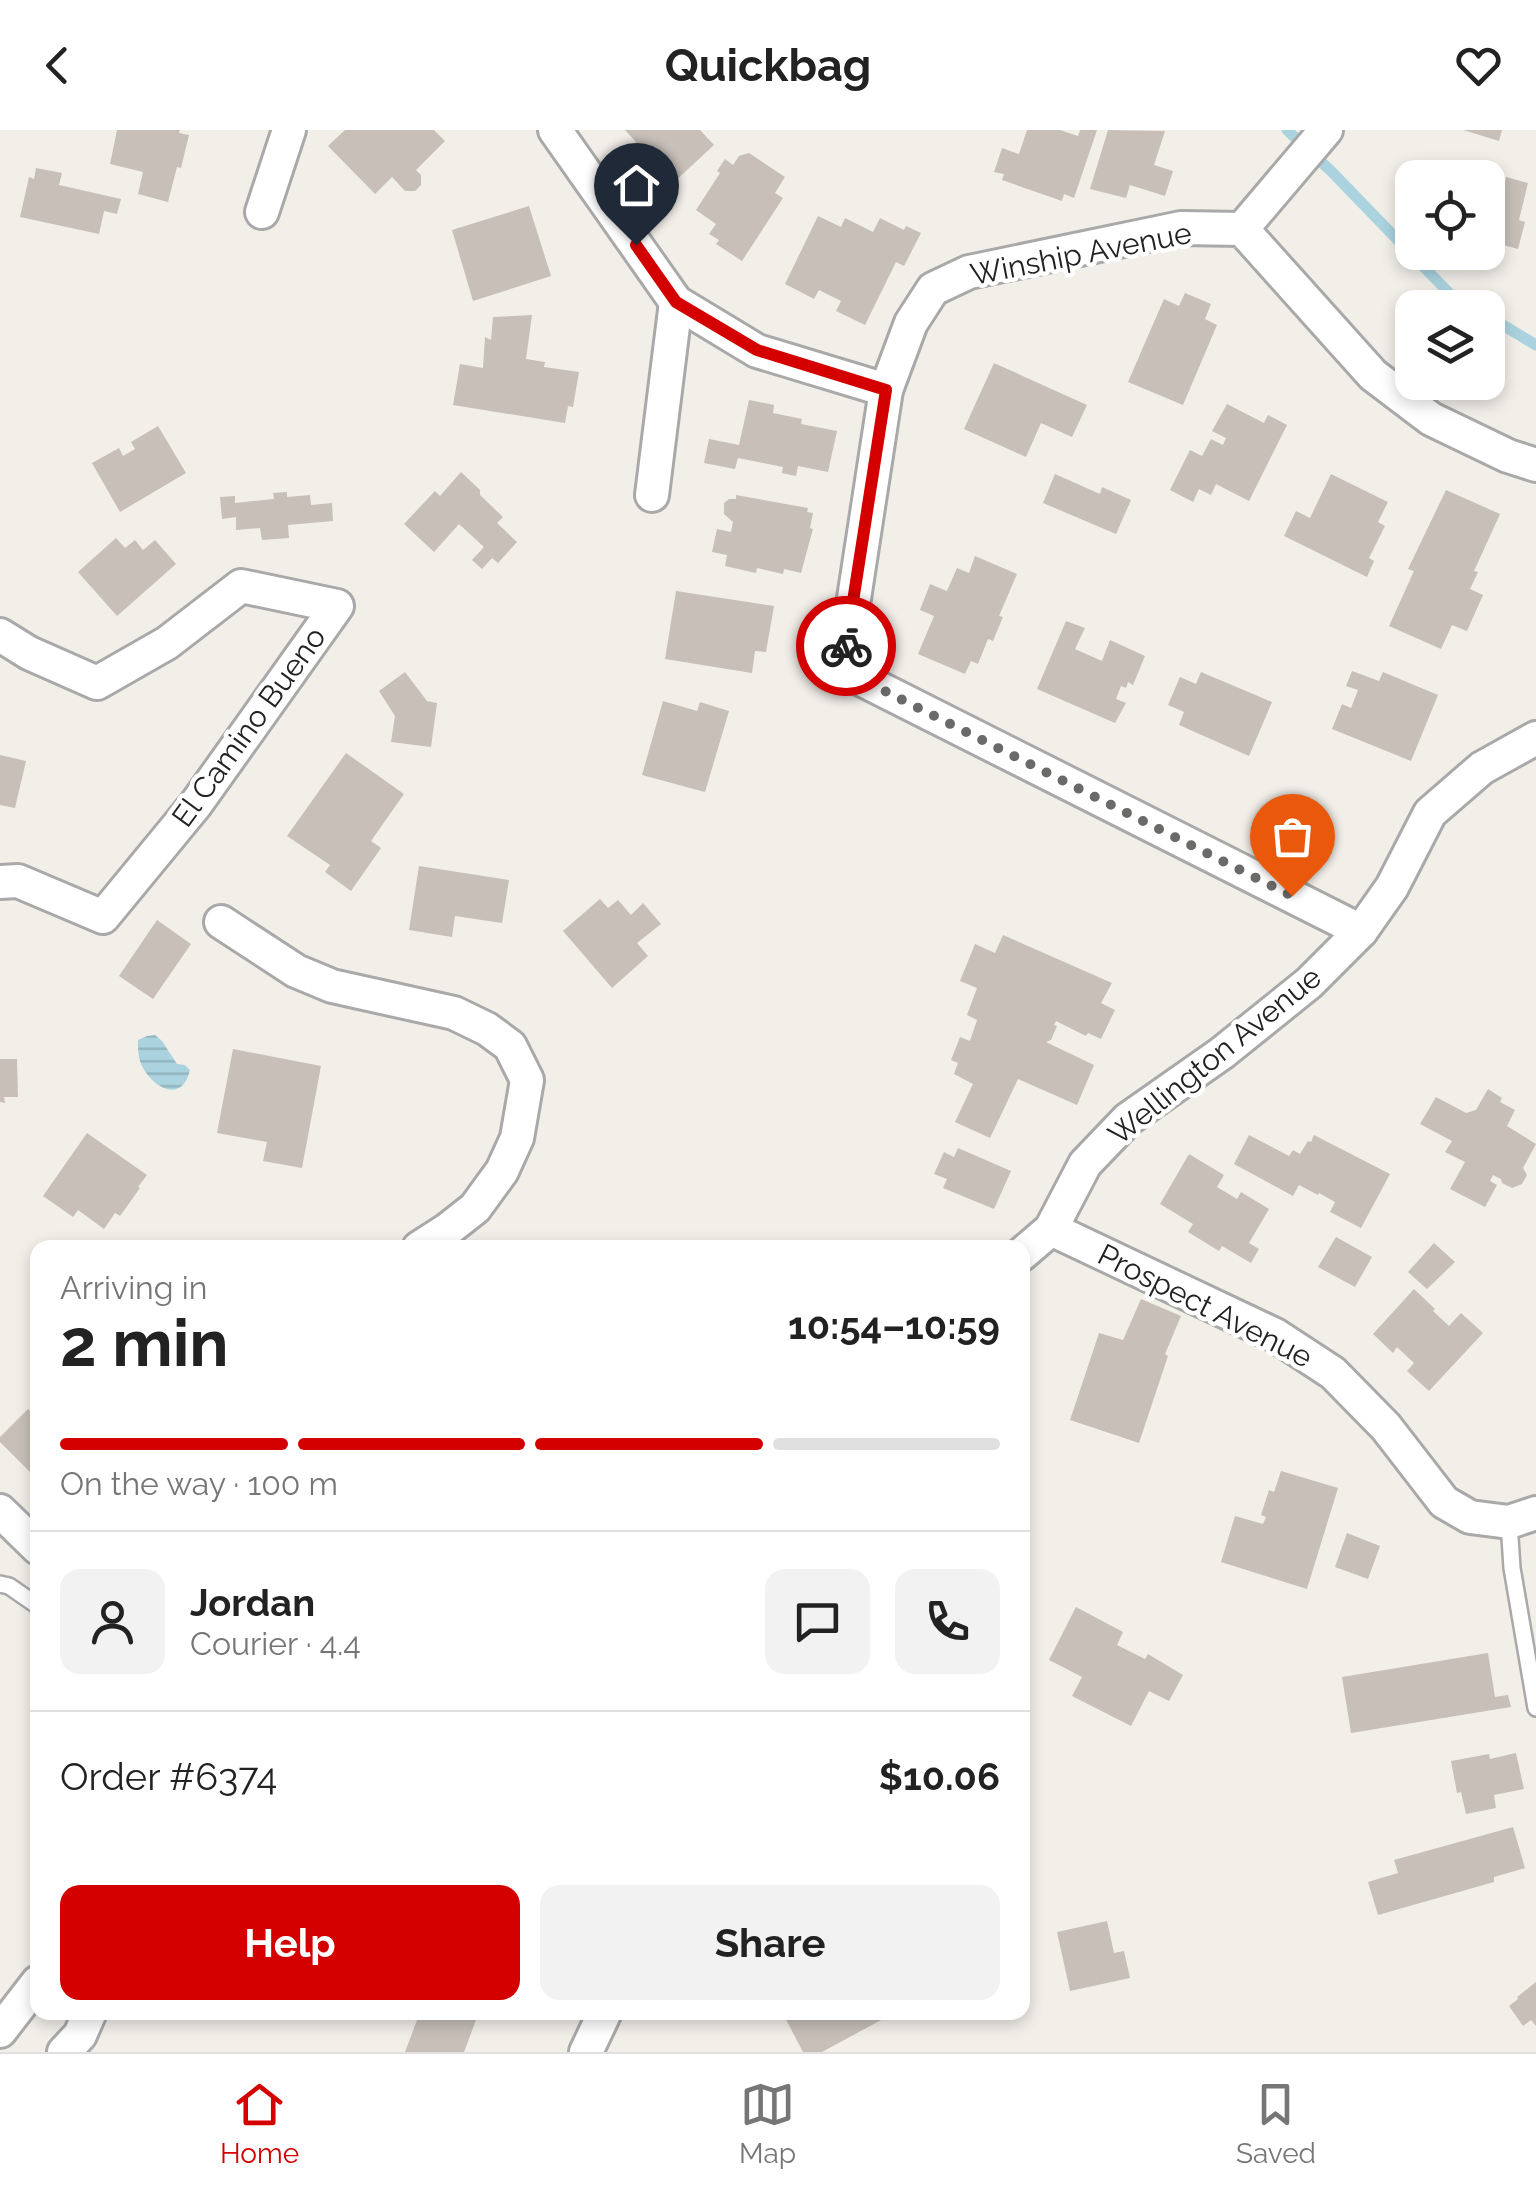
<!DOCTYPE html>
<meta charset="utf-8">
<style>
body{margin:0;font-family:Raleway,sans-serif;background:#f2f2f2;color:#222;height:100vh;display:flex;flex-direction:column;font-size:38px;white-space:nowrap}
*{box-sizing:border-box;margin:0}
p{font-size:32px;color:#767676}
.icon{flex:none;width:55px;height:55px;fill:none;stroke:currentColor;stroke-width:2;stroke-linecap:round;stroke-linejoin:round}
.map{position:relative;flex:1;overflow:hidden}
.side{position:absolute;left:30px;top:1110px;width:1000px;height:780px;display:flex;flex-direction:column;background:#fff;border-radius:20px;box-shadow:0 5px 15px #0003}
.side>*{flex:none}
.fabs{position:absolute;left:1395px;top:30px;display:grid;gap:20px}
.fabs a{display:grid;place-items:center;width:110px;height:110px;border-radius:20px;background:#fff;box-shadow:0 5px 15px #0003;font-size:50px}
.pin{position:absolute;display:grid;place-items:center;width:85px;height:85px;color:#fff;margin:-102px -42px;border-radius:50% 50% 50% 0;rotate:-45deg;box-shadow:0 0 10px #0007}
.pin .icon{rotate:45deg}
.courier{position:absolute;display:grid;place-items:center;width:100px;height:100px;margin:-50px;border:8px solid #d40000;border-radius:50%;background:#fff;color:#222;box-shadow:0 2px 12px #0007}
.headline em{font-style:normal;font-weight:700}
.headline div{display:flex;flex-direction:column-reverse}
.headline{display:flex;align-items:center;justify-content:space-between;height:170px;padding:0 30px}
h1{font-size:65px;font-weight:700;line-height:75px}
.bar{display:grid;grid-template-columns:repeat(4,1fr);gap:15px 10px;align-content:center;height:120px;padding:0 30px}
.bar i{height:12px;border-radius:8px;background:#e0e0e0}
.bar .on{background:#d40000}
.bar p{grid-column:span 4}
.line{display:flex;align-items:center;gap:25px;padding:0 30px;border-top:2px solid #e0e0e0}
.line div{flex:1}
.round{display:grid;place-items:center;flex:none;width:105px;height:105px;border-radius:20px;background:#f2f2f2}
.action{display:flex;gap:20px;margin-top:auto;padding:20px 30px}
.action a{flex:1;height:115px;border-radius:20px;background:#d40000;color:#fff;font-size:40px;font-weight:700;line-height:115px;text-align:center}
.action a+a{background:#f2f2f2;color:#222}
header{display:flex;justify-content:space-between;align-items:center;height:130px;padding:0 30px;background:#fff;font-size:45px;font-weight:700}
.tabs{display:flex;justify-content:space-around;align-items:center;height:140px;border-top:2px solid #e0e0e0;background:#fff;font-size:28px;color:#767676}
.tabs a{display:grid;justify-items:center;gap:5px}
.tabs .on{color:#d40000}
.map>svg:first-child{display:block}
.water{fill:url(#water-rules)}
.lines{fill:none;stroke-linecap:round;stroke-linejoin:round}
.stream{stroke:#aad3df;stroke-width:11}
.building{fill:#c7bfb8}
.service-casing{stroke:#a9a9a9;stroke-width:20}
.minor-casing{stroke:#a9a9a9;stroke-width:38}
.service{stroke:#fff;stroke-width:15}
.minor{stroke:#fff;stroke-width:32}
.done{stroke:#6b6a68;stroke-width:10;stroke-dasharray:0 18}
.route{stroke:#d40000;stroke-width:12}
.labels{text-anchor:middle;stroke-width:9;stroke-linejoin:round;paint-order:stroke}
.street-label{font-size:30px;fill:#222;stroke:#fff}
</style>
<header><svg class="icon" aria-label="back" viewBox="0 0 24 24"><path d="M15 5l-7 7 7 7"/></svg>Quickbag<svg class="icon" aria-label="heart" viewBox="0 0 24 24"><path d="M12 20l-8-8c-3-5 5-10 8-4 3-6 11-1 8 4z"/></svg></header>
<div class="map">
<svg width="1536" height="1922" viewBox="0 0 1536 1922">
<defs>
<pattern id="water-rules" width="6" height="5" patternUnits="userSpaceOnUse" patternTransform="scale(2.5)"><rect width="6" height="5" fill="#aad3df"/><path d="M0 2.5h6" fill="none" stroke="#92b5bf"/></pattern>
</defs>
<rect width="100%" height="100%" fill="#f2efe9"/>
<path class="water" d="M155,905l7,6 15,23 8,1 5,5c-8,34 -37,18 -48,-4 -4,-8 -4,-17 -4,-26l9,-4z"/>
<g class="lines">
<g class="stream">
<polyline points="1287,0 1332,42 1450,164 1474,178"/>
<polyline points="1488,186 1536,215"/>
</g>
</g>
<g class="building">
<polygon points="117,0 180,0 179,3 189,5 181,38 177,37 168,72 138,64 143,42 110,34"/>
<polygon points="345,0 434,0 445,11 416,40 421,45 421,55 415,61 405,61 392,47 375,64 328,16"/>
<polygon points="625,0 700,0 714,15 673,53"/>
<polygon points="1027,0 1060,0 1078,6 1080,0 1097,0 1074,68 1064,64 1062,71 1002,50 1004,44 994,42 1002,18 1019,24"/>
<polygon points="1108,0 1165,1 1154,35 1173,41 1165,66 1130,55 1126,68 1090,59"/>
<polygon points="1463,0 1502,0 1499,11"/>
<polygon points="749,23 785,47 775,63 783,68 742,131 716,114 719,110 709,104 716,94 696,80 720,43 717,41 725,29 733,35 739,26"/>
<polygon points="36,38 62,43 59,55 121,69 117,84 104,81 99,104 20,87 29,47 34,49"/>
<polygon points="1506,47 1528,53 1519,90 1525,92 1518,119 1489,111"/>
<polygon points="529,76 551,146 473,171 452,100"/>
<polygon points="818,86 841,97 845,88 873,102 880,88 904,100 906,96 921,103 904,136 896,132 865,195 836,181 841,171 819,160 814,169 785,154"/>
<polygon points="1185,163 1211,174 1205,189 1217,195 1183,275 1128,252 1164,169 1179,176"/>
<polygon points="532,185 526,229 545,232 544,237 579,242 573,277 568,276 565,293 453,275 460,234 483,238 485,207 491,210 493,187"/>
<polygon points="994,233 1087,275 1072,307 1041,293 1026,327 964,299"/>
<polygon points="749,270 774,275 773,283 802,289 801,294 837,301 828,342 798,336 796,346 782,343 783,337 738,328 735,339 704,333 709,309 739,315"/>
<polygon points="1227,274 1264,293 1268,285 1287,295 1249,371 1216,354 1211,365 1199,359 1193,372 1170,360 1190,320 1202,326 1211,309 1223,315 1226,308 1212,301"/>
<polygon points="158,296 186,343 120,382 92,333 119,318 123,326 135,319 131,312"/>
<polygon points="461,342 480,360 480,365 503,387 497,393 517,412 498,433 492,428 482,439 472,430 484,417 459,394 434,422 404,394 435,361 440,366"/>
<polygon points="1055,344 1100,364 1102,357 1131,370 1116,404 1043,373"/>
<polygon points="1331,344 1388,372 1378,392 1385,396 1369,428 1374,431 1367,447 1284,406 1296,381 1310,388"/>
<polygon points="1446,360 1500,384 1474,441 1478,442 1470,459 1483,465 1467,501 1452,495 1441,519 1389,496 1414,441 1408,439"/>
<polygon points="287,362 287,367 310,365 311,375 332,373 333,391 288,395 289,408 262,410 260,398 236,400 236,387 222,389 220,367 235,366 235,373 274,369 273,363"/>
<polygon points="736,365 808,378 807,382 813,383 810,398 813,399 801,443 784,439 783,444 757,438 756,443 725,436 727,425 712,422 717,399 731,402 733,392 724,384 724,373 729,369 736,369"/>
<polygon points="116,408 125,418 135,410 143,420 155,410 176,434 117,486 78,442"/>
<polygon points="975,426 1017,444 999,486 1003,487 993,511 988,509 978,534 971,531 965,544 918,524 934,486 920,480 930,454 947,461 957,438 969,443"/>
<polygon points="676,461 774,476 766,522 755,521 752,543 665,529"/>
<polygon points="1066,491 1085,498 1075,519 1102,531 1110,510 1145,526 1133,555 1128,552 1126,558 1121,556 1116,569 1126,573 1115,593 1037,559"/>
<polygon points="1352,541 1379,551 1383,542 1438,565 1411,631 1332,599 1342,574 1351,578 1358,560 1346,556"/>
<polygon points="405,542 427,571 437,573 431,617 391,612 395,586 379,561"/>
<polygon points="1201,542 1272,572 1249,626 1179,595 1184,582 1168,575 1180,547 1196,554"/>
<polygon points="663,571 697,581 700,572 729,581 705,662 642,645"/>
<polygon points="346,623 404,664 371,711 381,718 351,761 325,742 330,735 287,706"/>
<polygon points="0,625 26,631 15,678 0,675"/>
<polygon points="419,736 509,750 502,793 455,786 452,807 409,800"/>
<polygon points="600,769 608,778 618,770 631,785 643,773 661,794 637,813 648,826 612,858 563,801"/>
<polygon points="157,790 191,814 153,869 119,846"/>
<polygon points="1003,805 1112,853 1101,873 1115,880 1101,909 1088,903 1086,906 1056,891 1054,895 1057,896 1051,910 1046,912 1094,935 1077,975 1018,949 990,1008 955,992 973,954 954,944 958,933 951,930 960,907 970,911 977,890 967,885 977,858 960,851 975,814 995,823"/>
<polygon points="233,919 321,936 302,1038 263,1031 267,1012 217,1003"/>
<polygon points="0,929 17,929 18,967 4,967 5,973 0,972"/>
<polygon points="1488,959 1502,968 1500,972 1515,980 1507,996 1536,1014 1523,1038 1527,1045 1522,1054 1512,1058 1502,1053 1501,1049 1493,1045 1490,1051 1497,1055 1485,1077 1450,1059 1465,1032 1445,1022 1452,1011 1420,994 1436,967 1466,983 1476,980"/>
<polygon points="87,1003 147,1045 138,1057 140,1058 120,1086 115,1083 104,1099 78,1080 73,1087 43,1066"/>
<polygon points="1249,1005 1289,1026 1293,1020 1300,1024 1308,1011 1311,1012 1314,1005 1390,1044 1361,1098 1330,1082 1335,1072 1319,1063 1318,1065 1299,1055 1293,1066 1234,1034"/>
<polygon points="958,1018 1011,1041 994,1079 943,1058 947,1049 934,1044 944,1022 954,1027"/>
<polygon points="1189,1024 1224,1045 1217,1057 1237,1069 1241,1062 1269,1079 1249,1113 1259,1119 1251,1133 1222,1116 1219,1121 1188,1102 1193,1094 1160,1074"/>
<polygon points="1336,1107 1372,1127 1355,1157 1318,1137"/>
<polygon points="1434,1113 1455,1132 1427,1159 1408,1142"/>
<polygon points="1414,1159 1435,1179 1433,1181 1449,1196 1461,1183 1483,1203 1429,1261 1407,1241 1414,1233 1397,1217 1393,1223 1373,1204"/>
<polygon points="1141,1169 1181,1186 1165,1224 1168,1226 1139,1313 1070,1290 1099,1203 1123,1210"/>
<polygon points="28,1279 38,1289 38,1350 0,1312 0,1307"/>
<polygon points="1281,1341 1338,1358 1307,1459 1221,1432 1235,1386 1263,1394 1266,1387 1261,1385 1269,1360 1274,1362"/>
<polygon points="1347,1403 1380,1416 1368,1449 1335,1437"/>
<polygon points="1076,1477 1123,1502 1117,1515 1145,1529 1148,1524 1183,1545 1169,1571 1149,1561 1131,1596 1072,1566 1082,1547 1049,1530"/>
<polygon points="1488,1523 1495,1567 1508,1565 1511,1577 1351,1603 1342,1547"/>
<polygon points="1516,1623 1524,1659 1494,1665 1496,1678 1466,1684 1461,1662 1457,1663 1451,1631 1489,1624 1490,1629"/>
<polygon points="1513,1697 1525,1738 1494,1747 1494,1752 1378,1785 1368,1752 1398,1743 1394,1730"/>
<polygon points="1107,1791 1114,1823 1124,1821 1130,1848 1070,1861 1057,1802"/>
<polygon points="1536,1852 1536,1896 1531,1890 1523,1896 1509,1876 1518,1869 1517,1867"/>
<polygon points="420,1882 479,1882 464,1922 405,1922"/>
<polygon points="782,1882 896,1882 822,1922 803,1922"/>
</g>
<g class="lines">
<g class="service-casing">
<g id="service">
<polyline points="1509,1392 1512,1438 1536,1578"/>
<polyline points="0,1454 9,1456 38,1476"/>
</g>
</g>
<g class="minor-casing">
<g id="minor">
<polyline points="555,0 676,172 757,221 886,260"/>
<polyline points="262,82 289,0"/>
<polyline points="1242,99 1326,0"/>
<polyline points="652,365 676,172"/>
<polyline points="0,505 29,523 97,553 167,513 241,456 337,476 196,674 103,787 18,751 0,752"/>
<polyline points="221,792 296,841 332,856 454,883 487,899 510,916 527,950 517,1008 502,1041 475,1078 447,1100 419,1118"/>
<polyline points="1361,801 843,540 886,260 911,193 933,159 969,142 1181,98 1242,99 1373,245 1431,289 1508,326 1536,335"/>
<polyline points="1051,1099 1275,1205 1333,1243 1386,1297 1444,1372 1470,1387 1509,1392 1536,1383"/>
<polyline points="1022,1124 1051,1099 1085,1034 1128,989 1222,923 1309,853 1361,801 1392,757 1430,683 1482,638 1536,608"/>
<polyline points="0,1381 38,1418"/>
<polyline points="0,1901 38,1852"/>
<polyline points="64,1922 80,1905 90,1882"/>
<polyline points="586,1922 605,1882"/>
</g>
</g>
<use href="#service" class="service"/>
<use href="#minor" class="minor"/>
</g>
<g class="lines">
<polyline class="done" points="846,516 843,540 1292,766"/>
<polyline class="route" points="636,115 676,172 757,220 886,260 846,516"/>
</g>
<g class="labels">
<g class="street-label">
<text transform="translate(1081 124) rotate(-11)" y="10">Winship Avenue</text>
<text transform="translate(249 597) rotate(-54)" y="10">El Camino Bueno</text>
<text transform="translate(1215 926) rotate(-39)" y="10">Wellington Avenue</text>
<text transform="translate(1205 1176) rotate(27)" y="10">Prospect Avenue</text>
</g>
</g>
</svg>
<div class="fabs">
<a><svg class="icon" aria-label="locate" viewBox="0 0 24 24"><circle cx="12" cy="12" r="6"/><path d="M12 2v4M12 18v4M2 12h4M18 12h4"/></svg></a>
<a><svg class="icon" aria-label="layers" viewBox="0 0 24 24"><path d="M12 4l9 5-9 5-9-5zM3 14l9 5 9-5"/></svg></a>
</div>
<div class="pin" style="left:1292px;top:766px;background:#ea580c"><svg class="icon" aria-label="bag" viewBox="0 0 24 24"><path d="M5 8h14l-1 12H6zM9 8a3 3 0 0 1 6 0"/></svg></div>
<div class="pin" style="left:636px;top:115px;background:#1f2937"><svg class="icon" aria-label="home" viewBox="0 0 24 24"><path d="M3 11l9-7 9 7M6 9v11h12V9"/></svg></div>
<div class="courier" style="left:846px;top:516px"><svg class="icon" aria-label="bike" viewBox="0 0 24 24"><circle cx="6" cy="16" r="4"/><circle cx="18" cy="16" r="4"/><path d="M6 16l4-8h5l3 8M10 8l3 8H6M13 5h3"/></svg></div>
<section class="side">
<div class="headline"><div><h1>2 min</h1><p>Arriving in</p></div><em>10:54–10:59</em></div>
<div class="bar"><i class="on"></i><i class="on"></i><i class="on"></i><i></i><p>On the way · 100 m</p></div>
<div class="line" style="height:180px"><a class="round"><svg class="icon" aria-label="person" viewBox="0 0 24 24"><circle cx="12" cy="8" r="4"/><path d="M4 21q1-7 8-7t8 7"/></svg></a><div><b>Jordan</b><p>Courier · 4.4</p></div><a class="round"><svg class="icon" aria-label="chat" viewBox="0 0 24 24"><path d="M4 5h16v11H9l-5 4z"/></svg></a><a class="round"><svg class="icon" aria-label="phone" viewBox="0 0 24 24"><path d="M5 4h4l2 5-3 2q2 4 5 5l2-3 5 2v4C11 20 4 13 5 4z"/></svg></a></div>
<div class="line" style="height:130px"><div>Order #6374</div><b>$10.06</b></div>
<div class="action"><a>Help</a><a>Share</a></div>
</section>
</div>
<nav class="tabs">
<a class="on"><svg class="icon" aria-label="home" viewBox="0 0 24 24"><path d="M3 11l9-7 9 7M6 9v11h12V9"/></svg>Home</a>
<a><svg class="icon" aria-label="map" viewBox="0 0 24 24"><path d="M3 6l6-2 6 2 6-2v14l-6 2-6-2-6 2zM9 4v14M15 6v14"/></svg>Map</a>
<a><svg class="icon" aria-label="saved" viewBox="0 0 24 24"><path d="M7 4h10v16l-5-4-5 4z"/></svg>Saved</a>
</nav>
